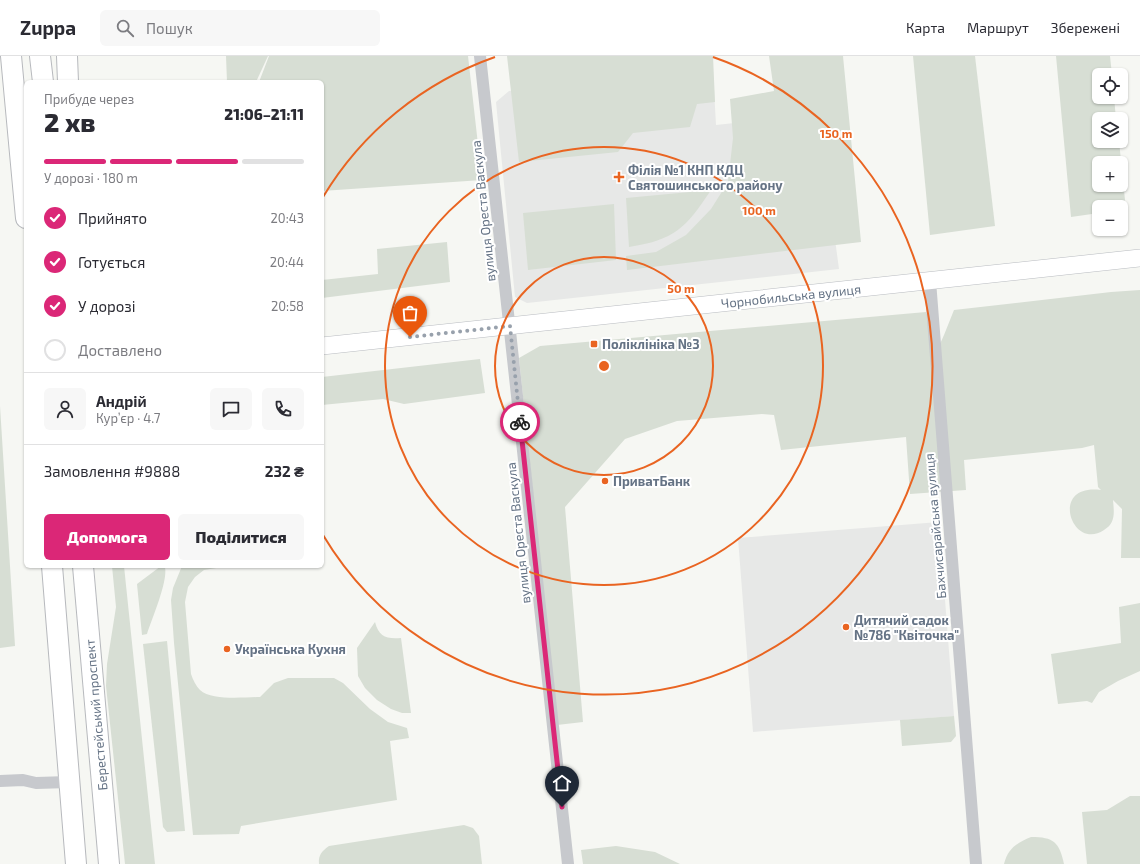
<!DOCTYPE html>
<html lang="uk">
<meta charset="utf-8">
<style>
body{margin:0;font-family:"Exo 2",sans-serif;background:#f7f7f7;color:#2b2b33;height:100vh;display:flex;flex-direction:column;font-size:15px;white-space:nowrap}
*{box-sizing:border-box;margin:0}
p{font-size:13px;color:#7c7c81}
.icon{flex:none;width:22px;height:22px;fill:none;stroke:currentColor;stroke-width:2;stroke-linecap:round;stroke-linejoin:round}
.map{position:relative;flex:1;overflow:hidden}
.details{position:absolute;left:24px;top:24px;width:300px;height:488px;display:flex;flex-direction:column;background:#fff;border-radius:6px;box-shadow:0 1px 3px #0004}
.details>*{flex:none}
.buttons{position:absolute;left:1092px;top:12px;display:grid;gap:8px}
.buttons a{display:grid;place-items:center;width:36px;height:36px;border-radius:6px;background:#fff;box-shadow:0 1px 3px #0004;font-size:20px}
.pin{position:absolute;display:grid;place-items:center;width:34px;height:34px;color:#fff;margin:-41px -17px;border-radius:50% 50% 50% 0;rotate:-45deg;box-shadow:0 0 4px #0007}
.pin .icon{rotate:45deg}
.courier{position:absolute;display:grid;place-items:center;width:40px;height:40px;margin:-20px;border:3px solid #db2777;border-radius:50%;background:#fff;color:#222;box-shadow:0 1px 5px #0007}
.head em{font-style:normal;font-weight:800}
.head div{display:flex;flex-direction:column-reverse}
.head{display:flex;align-items:center;justify-content:space-between;height:68px;padding:0 20px}
h1{font-size:26px;font-weight:800;line-height:30px}
.bar{display:grid;grid-template-columns:repeat(4,1fr);gap:6px 4px;align-content:center;height:48px;padding:0 20px}
.bar i{height:5px;border-radius:3px;background:#e1e1e2}
.bar .on{background:#db2777}
.bar p{grid-column:span 4}
.line{display:flex;align-items:center;gap:10px;padding:0 20px;border-top:1px solid #e1e1e2}
.line div{flex:1}
.round{display:grid;place-items:center;flex:none;width:42px;height:42px;border-radius:6px;background:#f7f7f7}
ol{padding:0 20px;list-style:none}
li{display:flex;align-items:center;gap:12px;height:44px}
li p{margin-inline-start:auto}
li .icon{padding:4px;border-radius:50%;background:#db2777;color:#fff;stroke-width:4}
li:last-child{color:#7c7c81}
li i{width:22px;height:22px;border:2px solid #e1e1e2;border-radius:50%}
.primary-button{display:flex;gap:8px;margin-top:auto;padding:8px 20px}
.primary-button a{flex:1;height:46px;border-radius:6px;background:#db2777;color:#fff;font-size:16px;font-weight:800;line-height:46px;text-align:center}
.primary-button a+a{background:#f7f7f7;color:#2b2b33}
header{display:flex;align-items:center;gap:24px;box-sizing:border-box;height:56px;padding:0 20px;background:#fff;border-bottom:1px solid #e1e1e2}
header strong{font-size:19px}
nav{display:flex;gap:22px;margin-inline-start:auto;font-size:14px}
.search{width:280px;height:36px;background:#f7f7f7;display:flex;align-items:center;gap:10px;box-sizing:border-box;padding:0 14px;border-radius:6px;color:#7c7c81;font-size:15px}
.map>svg:first-child{display:block}
.built{fill:#e7e8e7}
.green{fill:#d7ded4;fill-rule:evenodd}
.lines{fill:none;stroke-linecap:round;stroke-linejoin:round}
.secondary-casing{stroke:#b9bcc1;stroke-width:18}
.trunk-casing{stroke:#b7b9bd;stroke-width:22}
.minor{stroke:#c7c9cd;stroke-width:12}
.secondary{stroke:#fff;stroke-width:17}
.trunk{stroke:#fff;stroke-width:20}
.done{stroke:#98a1ac;stroke-width:4;stroke-dasharray:0 7.2}
.route{stroke:#db2777;stroke-width:5}
.ring{fill:none;stroke:#e96421;stroke-width:2}
.poi-dot{fill:#e96421;stroke:#fff;stroke-width:1.5}
.labels{text-anchor:middle;stroke-width:4;stroke-linejoin:round;paint-order:stroke}
.poi-label{font-size:13px;font-weight:bold;fill:#657385;stroke:#fff;text-anchor:start}
.street-label{font-size:13px;fill:#657385;stroke:#fff}
.centre{fill:#e96421;stroke:#fff;stroke-width:2}
.ring-label{font-size:12px;text-anchor:middle;font-weight:bold;fill:#e96421;stroke:#fff;stroke-width:4;stroke-linejoin:round;paint-order:stroke}
</style>
<header>
<strong>Zuppa</strong>
<div class="search"><svg class="icon" aria-label="search" viewBox="0 0 24 24"><circle cx="10" cy="10" r="6"/><path d="M15 15l6 6"/></svg>Пошук</div>
<nav><a>Карта</a><a>Маршрут</a><a>Збережені</a></nav>
</header>
<div class="map">
<svg width="1140" height="808" viewBox="0 0 1140 808">
<rect width="100%" height="100%" fill="#f6f7f3"/>
<g class="built">
<polygon points="713,15 716,69 818,58 839,213 527,247 515,241 496,46 509,35"/>
<polygon points="939,466 954,660 753,676 738,482"/>
</g>
<g class="green">
<polygon points="226,0 268,0 256,26 227,26"/>
<polygon points="269,0 468,0 482,124 322,135 322,26 259,26"/>
<polygon points="507,0 713,0 715,46 697,48 690,71 633,77 618,96 519,106"/>
<polygon points="769,0 843,0 861,186 627,214 626,200 656,196 686,179 711,153 728,126 733,82 730,43 774,35"/>
<polygon points="913,0 975,0 995,170 930,179"/>
<path d="M1056,0h54l2,19h-13v22h15l2,22h-17v22h20l7,69h-5v-3h-22v6l-28,4zM1099,107h22v22h-22z"/>
<path d="M711,134c-25,38 -37,50 -82,57l-3,-49z"/>
<polygon points="614,148 616,204 528,214 523,157"/>
<polygon points="0,169 0,350 15,590 0,592"/>
<polygon points="447,186 450,226 322,242 322,224 378,218 377,193"/>
<path d="M1140,234v268h-19l1,-49 -9,-9c1,12 3,23 -9,30 -32,22 -56,-47 -3,-40l-3,-3 -4,-42 -12,3 -118,12 2,30 -56,4 -4,-57 -125,13 -7,-35 -12,-1 -85,7 -52,18 -60,68 18,215 -26,3 -38,-367 21,-12 386,-34 14,32 4,-9 10,-25 157,-18z"/>
<polygon points="480,303 485,337 404,348 383,343 322,349 322,321"/>
<polygon points="112,510 124,510 155,808 125,808 106,630 107,608 116,551"/>
<path d="M161,510l4,1c3,15 -13,51 -18,67l-5,1 -5,-51z"/>
<path d="M182,510h47l-25,4 -9,7 -7,10 -3,15 6,72c2,6 5,12 9,16 12,11 45,7 60,7l14,-14 14,-5h46l9,5 27,26 18,13 19,6 2,10 -19,3 7,59 -156,26 -2,8 -46,1 -19,-192 -3,-43 2,-12z"/>
<polygon points="1140,547 1140,615 1118,625 1099,636 1092,647 1087,645 1058,648 1051,598 1121,587 1119,551"/>
<path d="M375,566c4,15 11,17 26,16l10,75h-9l-11,-4 -14,-9 -12,-12 -7,-12 -1,-28z"/>
<polygon points="167,585 185,775 167,776 163,771 143,588"/>
<polygon points="954,660 956,680 951,686 902,690 900,664"/>
<polygon points="1130,740 1140,740 1140,808 1087,808 1082,756 1107,754"/>
<path d="M464,769l9,3 6,8 3,28h-163c-1,-9 3,-13 10,-18z"/>
<path d="M1031,781c23,0 28,5 33,27h-60c4,-16 13,-21 27,-27z"/>
<polygon points="616,790 655,796 680,808 583,808 581,794"/>
</g>
<g class="lines">
<g class="secondary-casing">
<polyline id="secondary" points="322,290 1140,202"/>
</g>
<g class="trunk-casing">
<g id="trunk">
<polyline points="11,0 26,162"/>
<polyline points="40,0 43,26"/>
<polyline points="67,0 68,26"/>
<polyline points="52,510 76,808"/>
<polyline points="83,510 109,808"/>
</g>
</g>
<g class="minor">
<polyline points="480,0 568,808"/>
<polyline points="930,225 976,808"/>
<polyline points="0,725 23,724 36,727 69,726"/>
</g>
<use href="#secondary" class="secondary"/>
<use href="#trunk" class="trunk"/>
</g>
<g class="lines">
<polyline class="done" points="410,281 510,270 520,366"/>
<polyline class="route" points="520,366 562,751"/>
</g>
<g class="ring">
<circle cx="604" cy="310" r="109"/>
<circle cx="604" cy="310" r="219"/>
<path d="M323 141A328 328 0 0 1 495 1M713 1A328 328 0 1 1 323 479"/>
</g>
<g class="poi-dot">
<path d="M617 115h4v4h4v4h-4v4h-4v-4h-4v-4h4z"/>
<rect x="590" y="284" width="8" height="8" rx="2"/>
<circle cx="605" cy="425" r="4"/>
<circle cx="846" cy="571" r="4"/>
<circle cx="227" cy="593" r="4"/>
</g>
<g class="labels">
<g class="poi-label">
<text x="628" y="119">Філія №1 КНП КДЦ<tspan x="628" dy="15">Святошинського району</tspan></text>
<text x="602" y="293">Поліклініка №3</text>
<text x="613" y="430">ПриватБанк</text>
<text x="854" y="569">Дитячий садок<tspan x="854" dy="15">№786 "Квіточка"</tspan></text>
<text x="235" y="598">Українська Кухня</text>
</g>
<g class="street-label">
<text transform="translate(483 155) rotate(-96)" y="5">вулиця Ореста Васкула</text>
<text transform="translate(791 240) rotate(-6)" y="5">Чорнобильська вулиця</text>
<text transform="translate(935 470) rotate(-95)" y="5">Бахчисарайська вулиця</text>
<text transform="translate(518 477) rotate(-96)" y="5">вулиця Ореста Васкула</text>
<text transform="translate(96 659) rotate(-95)" y="5">Берестейський проспект</text>
</g>
</g>
<circle cx="604" cy="310" r="6" class="centre"/>
<g class="ring-label">
<text x="836" y="82">150 m</text>
<text x="759" y="159">100 m</text>
<text x="681" y="237">50 m</text>
</g>
</svg>
<div class="buttons">
<a><svg class="icon" aria-label="locate" viewBox="0 0 24 24"><circle cx="12" cy="12" r="6"/><path d="M12 2v4M12 18v4M2 12h4M18 12h4"/></svg></a>
<a><svg class="icon" aria-label="layers" viewBox="0 0 24 24"><path d="M12 4l9 5-9 5-9-5zM3 14l9 5 9-5"/></svg></a>
<a>+</a>
<a>−</a>
</div>
<div class="pin" style="left:410px;top:281px;background:#ea580c"><svg class="icon" aria-label="bag" viewBox="0 0 24 24"><path d="M5 8h14l-1 12H6zM9 8a3 3 0 0 1 6 0"/></svg></div>
<div class="pin" style="left:562px;top:751px;background:#1f2937"><svg class="icon" aria-label="home" viewBox="0 0 24 24"><path d="M3 11l9-7 9 7M6 9v11h12V9"/></svg></div>
<div class="courier" style="left:520px;top:366px"><svg class="icon" aria-label="bike" viewBox="0 0 24 24"><circle cx="6" cy="16" r="4"/><circle cx="18" cy="16" r="4"/><path d="M6 16l4-8h5l3 8M10 8l3 8H6M13 5h3"/></svg></div>
<section class="details">
<div class="head"><div><h1>2 хв</h1><p>Прибуде через</p></div><em>21:06–21:11</em></div>
<div class="bar"><i class="on"></i><i class="on"></i><i class="on"></i><i></i><p>У дорозі · 180 m</p></div>
<ol>
<li><svg class="icon" aria-label="check" viewBox="0 0 24 24"><path d="M5 12l5 5 9-10"/></svg>Прийнято<p>20:43</p></li>
<li><svg class="icon" aria-label="check" viewBox="0 0 24 24"><path d="M5 12l5 5 9-10"/></svg>Готується<p>20:44</p></li>
<li><svg class="icon" aria-label="check" viewBox="0 0 24 24"><path d="M5 12l5 5 9-10"/></svg>У дорозі<p>20:58</p></li>
<li><i></i>Доставлено</li>
</ol>
<div class="line" style="height:72px"><a class="round"><svg class="icon" aria-label="person" viewBox="0 0 24 24"><circle cx="12" cy="8" r="4"/><path d="M4 21q1-7 8-7t8 7"/></svg></a><div><b>Андрій</b><p>Кур’єр · 4.7</p></div><a class="round"><svg class="icon" aria-label="chat" viewBox="0 0 24 24"><path d="M4 5h16v11H9l-5 4z"/></svg></a><a class="round"><svg class="icon" aria-label="phone" viewBox="0 0 24 24"><path d="M5 4h4l2 5-3 2q2 4 5 5l2-3 5 2v4C11 20 4 13 5 4z"/></svg></a></div>
<div class="line" style="height:52px"><div>Замовлення #9888</div><b>232 ₴</b></div>
<div class="primary-button"><a>Допомога</a><a>Поділитися</a></div>
</section>
</div>
